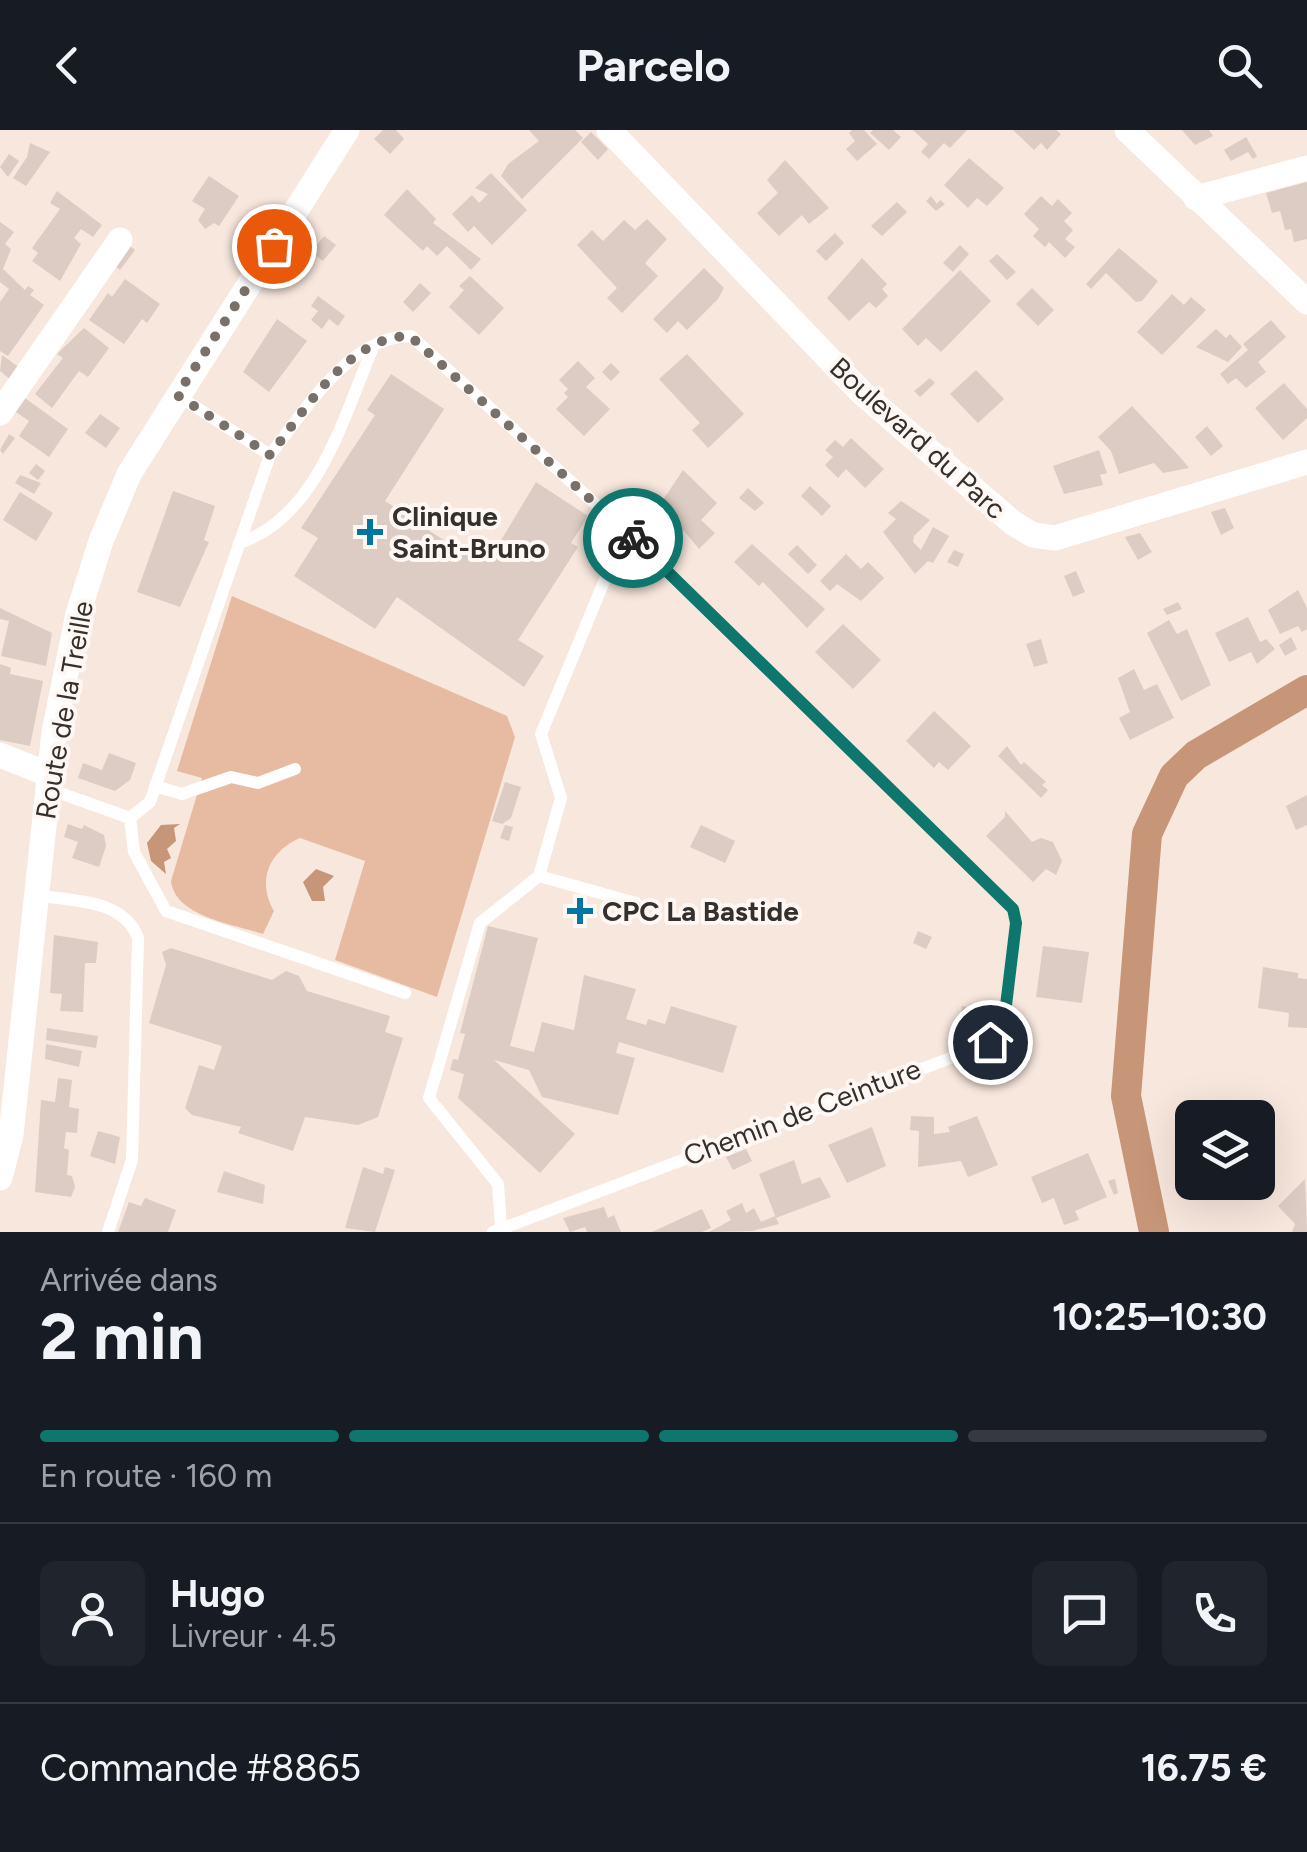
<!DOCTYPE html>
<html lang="fr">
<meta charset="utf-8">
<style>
body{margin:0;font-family:Figtree,sans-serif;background:#20242c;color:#f1f3f6;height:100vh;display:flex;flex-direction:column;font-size:38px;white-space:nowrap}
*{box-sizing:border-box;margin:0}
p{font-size:32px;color:#9ea1a6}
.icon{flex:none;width:55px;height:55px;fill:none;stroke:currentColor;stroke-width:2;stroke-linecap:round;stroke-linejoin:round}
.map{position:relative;height:1102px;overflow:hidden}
.drawer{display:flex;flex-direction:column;background:#171b24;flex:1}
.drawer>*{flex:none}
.fabs{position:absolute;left:1175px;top:970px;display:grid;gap:20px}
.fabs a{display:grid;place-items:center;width:100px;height:100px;border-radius:15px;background:#171b24;box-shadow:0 10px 40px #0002;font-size:50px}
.pin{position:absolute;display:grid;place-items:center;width:85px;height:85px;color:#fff;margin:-42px;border:5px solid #fff;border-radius:50%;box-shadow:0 2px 10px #0007}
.courier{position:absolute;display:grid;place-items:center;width:100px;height:100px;margin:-50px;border:8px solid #0f766e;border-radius:50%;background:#fff;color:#222;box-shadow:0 2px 12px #0007}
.head em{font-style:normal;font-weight:700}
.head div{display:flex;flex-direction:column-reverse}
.head{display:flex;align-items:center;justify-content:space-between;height:170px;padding:0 40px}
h1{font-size:65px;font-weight:700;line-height:75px}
.bar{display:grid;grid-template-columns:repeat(4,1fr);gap:15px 10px;align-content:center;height:120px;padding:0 40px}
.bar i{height:12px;border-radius:8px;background:#363941}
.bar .current{background:#0f766e}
.bar p{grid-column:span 4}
.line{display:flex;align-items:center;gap:25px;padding:0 40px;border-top:2px solid #363941}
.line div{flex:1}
.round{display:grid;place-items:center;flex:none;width:105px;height:105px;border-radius:15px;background:#20242c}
header{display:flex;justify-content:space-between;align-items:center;height:130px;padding:0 40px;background:#171b24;font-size:45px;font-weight:700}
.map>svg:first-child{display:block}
.green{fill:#e6bba1}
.water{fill:#c79577}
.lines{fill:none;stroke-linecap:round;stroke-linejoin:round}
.canal{stroke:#c79577;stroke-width:30}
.building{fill:#ddccc3}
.service{stroke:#fff;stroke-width:12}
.minor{stroke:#fff;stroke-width:25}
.done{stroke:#7a706a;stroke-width:10;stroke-dasharray:0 18}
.route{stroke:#0f766e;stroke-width:12}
.poi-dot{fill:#0376a0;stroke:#fef7f3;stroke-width:4}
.labels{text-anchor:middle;stroke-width:8;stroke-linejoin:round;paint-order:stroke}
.street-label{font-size:28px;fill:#36302c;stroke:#fef7f3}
.poi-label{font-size:28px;font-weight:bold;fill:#36302c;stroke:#fef7f3;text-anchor:start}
</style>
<header><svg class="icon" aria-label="back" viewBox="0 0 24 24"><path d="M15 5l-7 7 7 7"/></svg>Parcelo<svg class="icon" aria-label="search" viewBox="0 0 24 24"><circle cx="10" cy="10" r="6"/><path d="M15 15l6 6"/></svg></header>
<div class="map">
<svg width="1307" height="1102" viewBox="0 0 1307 1102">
<rect width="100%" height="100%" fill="#f8e7dd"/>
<path class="green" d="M232,466l275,120 8,21 -78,260 -102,-37 30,-99 -65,-23c-30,13 -44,42 -26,73l-11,23c-29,-10 -88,-17 -92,-53l31,-103 -25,-7z"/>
<g class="water">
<polygon points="180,694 174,698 176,711 167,719 171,728 164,732 166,744 151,731 147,713 161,695"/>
<polygon points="316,739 334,746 323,757 325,771 312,771 303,752"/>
</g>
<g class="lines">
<polyline class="canal" points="1154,1102 1126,966 1147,704 1174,646 1196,625 1307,560"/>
</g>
<g class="building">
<polygon points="383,0 396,0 404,9 390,24 374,9"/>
<polygon points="529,0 575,0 583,8 522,69 501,46 508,34 539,11"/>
<polygon points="852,0 864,0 877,14 857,31 846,19 855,11 849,3"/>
<polygon points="873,0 893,0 901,7 889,20 870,3"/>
<polygon points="913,0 967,0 950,18 944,13 929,29 921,22 928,14"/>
<polygon points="1013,0 1056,0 1061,4 1047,20 1041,13 1034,20"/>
<polygon points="1182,0 1209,0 1213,6 1195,15"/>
<polygon points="591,2 608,19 598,30 581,12"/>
<polygon points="1246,7 1257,26 1253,29 1248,22 1231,31 1224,20"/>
<polygon points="30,13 50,22 26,56 13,48 27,27"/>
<polygon points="9,24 19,31 8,47 0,37"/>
<polygon points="969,28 1004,58 987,76 977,68 968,78 944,55"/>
<polygon points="785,30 829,78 809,94 802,85 779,106 757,83 778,63 767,50"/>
<polygon points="491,43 527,80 492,115 474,96 468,102 452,84 472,65 479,73 488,64 475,58"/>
<polygon points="209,46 239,66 219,96 214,93 205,99 198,90 205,79 192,71"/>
<polygon points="1307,52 1307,109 1294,112 1291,99 1285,100 1280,81 1272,83 1266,63"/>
<polygon points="407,59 436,89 433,93 481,129 471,140 447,116 437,126 427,116 423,121 384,85"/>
<polygon points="57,61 102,95 93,107 81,99 74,108 81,114 60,151 32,131 38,123 32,118 60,79 50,73"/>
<polygon points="931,66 937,74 940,70 945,74 936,81 926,71"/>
<polygon points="1041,66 1052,76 1058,69 1072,83 1064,91 1073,100 1065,109 1075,117 1065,128 1049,112 1045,117 1033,106 1039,99 1024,84"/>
<polygon points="897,72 907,82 882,106 871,96"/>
<polygon points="647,89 667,109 645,133 658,146 622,183 607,168 617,158 577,115 592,100 603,111 624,90 635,100"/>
<polygon points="0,92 14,102 5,114 11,119 3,139 25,160 28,156 34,160 30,165 44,175 8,226 0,221 0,172 9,159 0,152"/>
<polygon points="835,103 844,113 826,131 816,121"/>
<polygon points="324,106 336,115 323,131 311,122"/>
<polygon points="126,113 135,120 120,140 111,133"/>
<polygon points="960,115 969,124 953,142 943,133"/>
<polygon points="1119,118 1158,151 1142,171 1136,172 1106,143 1091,159 1086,154"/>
<polygon points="997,124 1016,142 1007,150 989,131"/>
<polygon points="862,128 887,154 882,159 888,166 876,178 869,172 849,191 827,168"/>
<polygon points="704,138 724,158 718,169 687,200 678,191 667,203 653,189"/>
<polygon points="960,140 991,171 941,222 926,208 918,216 902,199"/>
<polygon points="470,146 504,178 479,205 449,177 464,160 459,156"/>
<polygon points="125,149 160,174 147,193 142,189 124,214 89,190 108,163 112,167"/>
<polygon points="420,153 431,163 413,182 403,172"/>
<polygon points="1032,158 1054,180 1038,196 1016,174"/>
<polygon points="1172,164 1184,175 1191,167 1206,180 1162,225 1137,202"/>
<polygon points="318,166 345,186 338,196 329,189 322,199 311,190 318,181 311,176"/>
<polygon points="277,189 307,211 269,262 243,242"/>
<polygon points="1271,190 1286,207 1258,232 1266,242 1246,258 1236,248 1228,254 1220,244 1248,220 1243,214"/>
<polygon points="84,198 109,218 88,247 79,241 52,278 35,264 63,228 57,224"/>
<polygon points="1216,199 1226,208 1230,204 1242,217 1228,232 1196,217"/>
<polygon points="687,224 744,284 708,318 692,300 700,293 659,249"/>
<polygon points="2,225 20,238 11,250 0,241"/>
<polygon points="578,231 595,248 586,257 610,279 584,306 556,279 568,267 564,263 568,259 559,250"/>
<polygon points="611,233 620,242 611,251 602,242"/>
<polygon points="976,240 1004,269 978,293 950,264"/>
<polygon points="391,244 444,279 385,371 445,411 448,406 488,432 536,352 588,386 571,413 578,417 518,510 544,526 524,557 397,467 375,499 294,446 318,408 301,398 375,285 367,280"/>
<polygon points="930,248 935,253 920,267 914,261"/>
<polygon points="1284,253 1307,279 1307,288 1283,310 1255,278"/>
<polygon points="22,266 68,299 49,327 19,306 29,291 13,280"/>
<polygon points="1132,276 1180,327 1189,338 1163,343 1154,333 1119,344 1111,321 1098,307"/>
<polygon points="100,284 120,298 106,318 85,303"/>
<polygon points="1207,296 1223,316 1211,326 1195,307"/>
<polygon points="9,304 15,308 3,324 0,320"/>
<polygon points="851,308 884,339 865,358 846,339 838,348 825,335 833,327 825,320 835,310 843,317"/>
<polygon points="1099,320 1107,343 1100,345 1103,355 1064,364 1053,336"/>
<polygon points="36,334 45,341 38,350 29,343"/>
<polygon points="683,340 717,373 701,390 715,403 699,419 661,373"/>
<polygon points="20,345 41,353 34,364 15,353"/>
<polygon points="810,356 831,376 822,386 801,366"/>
<polygon points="748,358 764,373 755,381 739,368"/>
<polygon points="173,361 215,376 204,410 209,412 180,477 137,462"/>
<polygon points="20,362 53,383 36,411 3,390"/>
<polygon points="901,371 930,390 914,406 913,412 921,420 933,397 949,406 933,433 928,431 915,444 883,402 896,389 888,383"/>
<polygon points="1225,378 1234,398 1221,405 1211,382"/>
<polygon points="1140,403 1152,422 1138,430 1125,407"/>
<polygon points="752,414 825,479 807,498 763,452 759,456 734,432"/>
<polygon points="797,415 817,435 808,444 788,424"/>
<polygon points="954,420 964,424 958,437 947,432"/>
<polygon points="846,424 861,439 868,432 884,448 861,471 837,454 830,461 820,451"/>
<polygon points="1076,441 1085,462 1073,467 1064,446"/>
<polygon points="1298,460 1307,478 1307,499 1302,502 1298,496 1280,504 1268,480"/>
<polygon points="1178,472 1182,479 1167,485 1163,479"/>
<polygon points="0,478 52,503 46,536 1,526 9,491 0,489"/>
<polygon points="1248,487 1260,512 1266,509 1275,519 1257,534 1251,522 1229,532 1215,503"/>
<polygon points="1169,490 1177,504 1187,499 1211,555 1181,571 1147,503"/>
<polygon points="843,494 881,530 853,559 815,522"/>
<polygon points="1291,507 1297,519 1285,526 1279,515"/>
<polygon points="1041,509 1048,533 1034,537 1026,514"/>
<polygon points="0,534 11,538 10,544 43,551 30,616 0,610"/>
<polygon points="1134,539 1144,560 1157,554 1174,588 1130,610 1119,588 1130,582 1118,548"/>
<polygon points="934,581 971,616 948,640 939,632 934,638 906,611"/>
<polygon points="1007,616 1021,635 1024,632 1046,652 1042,655 1048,660 1041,668 998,626"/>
<polygon points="109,623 136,633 130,650 115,661 78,648 83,633 102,640"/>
<polygon points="505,652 521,657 511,688 502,694 492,691"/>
<polygon points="1307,665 1307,695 1296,700 1286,676"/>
<polygon points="1005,681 1032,712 1041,708 1053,712 1062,731 1056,745 1046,739 1033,752 986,706 1005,687"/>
<polygon points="68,694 82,699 84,695 104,705 106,716 99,737 72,728 78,712 64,707"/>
<polygon points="505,695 513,697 509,711 500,708"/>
<polygon points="701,695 735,711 725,733 690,717"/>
<polygon points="488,796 538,808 510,916 534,922 542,892 574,900 584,845 636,859 626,889 646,895 648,889 665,894 671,876 737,896 723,943 619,912 616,923 635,928 618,985 542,967 529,940 494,930 575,1004 540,1043 458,968 464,944 450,940 453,929 458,930 465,904 460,903"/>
<polygon points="918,801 932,807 926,819 913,813"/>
<polygon points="54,805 98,812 96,833 85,833 83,882 60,881 62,864 50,863"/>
<polygon points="1043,816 1089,822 1082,873 1036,867"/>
<polygon points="171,818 272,850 286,841 299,846 307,861 390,886 385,902 403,908 378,987 358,995 305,987 293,1021 238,1003 241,997 192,985 185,978 199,935 214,940 222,916 149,893 166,835 162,822"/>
<polygon points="1263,837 1298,843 1298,848 1307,849 1307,898 1288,897 1289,883 1258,878"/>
<polygon points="962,876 980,879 978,897 960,894"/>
<polygon points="47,898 98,906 96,918 46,910"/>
<polygon points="46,914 82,921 79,937 45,929"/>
<polygon points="58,948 72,950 69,977 79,979 77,1003 66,1002 64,1018 69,1020 67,1045 72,1046 75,1057 71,1067 35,1062 41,970 55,972"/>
<polygon points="911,986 934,987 934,1004 950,1002 948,997 977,986 998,1035 968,1047 961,1031 918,1037 919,1001 910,1000"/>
<polygon points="872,997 886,1036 847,1053 828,1015"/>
<polygon points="98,1001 120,1007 115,1034 90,1026"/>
<polygon points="746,1019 752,1031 733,1040 726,1027"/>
<polygon points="1088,1023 1107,1067 1075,1081 1079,1090 1064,1095 1054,1068 1042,1073 1031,1047"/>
<polygon points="794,1030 802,1054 820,1047 831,1067 776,1088 759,1044"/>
<polygon points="363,1037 383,1044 385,1037 395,1040 375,1102 345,1098"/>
<polygon points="224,1041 265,1055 263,1074 217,1062"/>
<polygon points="1115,1049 1118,1063 1114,1065 1108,1051"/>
<polygon points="1305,1049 1307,1102 1292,1102 1295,1094 1278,1076"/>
<polygon points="145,1068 176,1080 168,1102 118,1102 129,1072 141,1076"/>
<polygon points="742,1073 746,1083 754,1078 761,1092 775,1086 779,1094 752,1101 709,1102 731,1090 726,1081"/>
<polygon points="604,1077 608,1088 614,1085 621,1102 587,1102 585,1097 570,1102 563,1088"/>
<polygon points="702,1079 711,1098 702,1102 652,1102"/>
</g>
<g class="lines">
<g class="service">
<path d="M177,265l93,60c35,-44 79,-119 141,-119l214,195 388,378 3,14 -12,99 -14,21 -497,189"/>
<path d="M239,413c78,-25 104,-125 133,-193"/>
<polyline points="155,656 182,664 231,647 258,653 295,639"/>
<polyline points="46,658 130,688 134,722 166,781 405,863"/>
<polyline points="130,688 150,672 270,325"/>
<polyline points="539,746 636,773"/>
<path d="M34,765c37,6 89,3 104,43l-6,222 -24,72"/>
<polyline points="501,1098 498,1054 429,968 480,793 539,746 561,668 541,604 625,401"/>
</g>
<g class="minor">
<polyline points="609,0 862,263 1013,393 1033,405 1055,408 1307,332"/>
<polyline points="1127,0 1307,172"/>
<polyline points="1196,68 1307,38"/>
<polyline points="0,283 120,110"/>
<polyline points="0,625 48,644"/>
<polyline points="0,1048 11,1005 54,602 78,484 101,411 129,344 347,0"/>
</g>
</g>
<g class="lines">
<path class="done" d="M274,116l-97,149 93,60c34,-44 79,-119 140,-119l223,202"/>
<polyline class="route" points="633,408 1013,779 1016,793 1004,892 990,912"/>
</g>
<g class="poi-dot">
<path d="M365 387h10v10h10v10h-10v10h-10v-10h-10v-10h10z"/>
<path d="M575 766h10v10h10v10h-10v10h-10v-10h-10v-10h10z"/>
</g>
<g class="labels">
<g class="street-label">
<text transform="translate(918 308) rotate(42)" y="10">Boulevard du Parc</text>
<text transform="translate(64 580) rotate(-80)" y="10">Route de la Treille</text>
<text transform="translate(802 982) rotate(-21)" y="10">Chemin de Ceinture</text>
</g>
<g class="poi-label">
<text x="392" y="396">Clinique<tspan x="392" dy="32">Saint-Bruno</tspan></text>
<text x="602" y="791">CPC La Bastide</text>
</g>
</g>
</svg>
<div class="fabs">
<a><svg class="icon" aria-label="layers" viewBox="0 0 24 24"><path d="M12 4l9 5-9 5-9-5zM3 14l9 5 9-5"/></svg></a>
</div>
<div class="pin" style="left:274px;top:116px;background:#ea580c"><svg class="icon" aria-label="bag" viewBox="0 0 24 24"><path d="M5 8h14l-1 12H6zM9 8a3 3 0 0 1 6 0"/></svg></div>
<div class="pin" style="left:990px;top:912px;background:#1f2937"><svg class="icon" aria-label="home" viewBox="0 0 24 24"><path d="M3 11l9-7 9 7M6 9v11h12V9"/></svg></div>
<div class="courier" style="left:633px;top:408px"><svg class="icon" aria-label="bike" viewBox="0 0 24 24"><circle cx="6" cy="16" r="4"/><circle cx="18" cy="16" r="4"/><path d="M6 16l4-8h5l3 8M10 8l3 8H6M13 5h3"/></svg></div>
</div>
<section class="drawer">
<div class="head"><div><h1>2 min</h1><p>Arrivée dans</p></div><em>10:25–10:30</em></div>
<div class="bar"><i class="current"></i><i class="current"></i><i class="current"></i><i></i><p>En route · 160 m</p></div>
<div class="line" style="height:180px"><a class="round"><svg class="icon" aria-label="person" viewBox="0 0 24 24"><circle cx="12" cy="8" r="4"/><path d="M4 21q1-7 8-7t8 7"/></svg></a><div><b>Hugo</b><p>Livreur · 4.5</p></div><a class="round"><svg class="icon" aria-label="chat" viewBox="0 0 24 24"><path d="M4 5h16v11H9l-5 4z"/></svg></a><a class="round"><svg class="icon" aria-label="phone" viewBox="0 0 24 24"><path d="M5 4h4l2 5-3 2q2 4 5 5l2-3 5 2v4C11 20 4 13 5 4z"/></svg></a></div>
<div class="line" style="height:130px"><div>Commande #8865</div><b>16.75 €</b></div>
</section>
